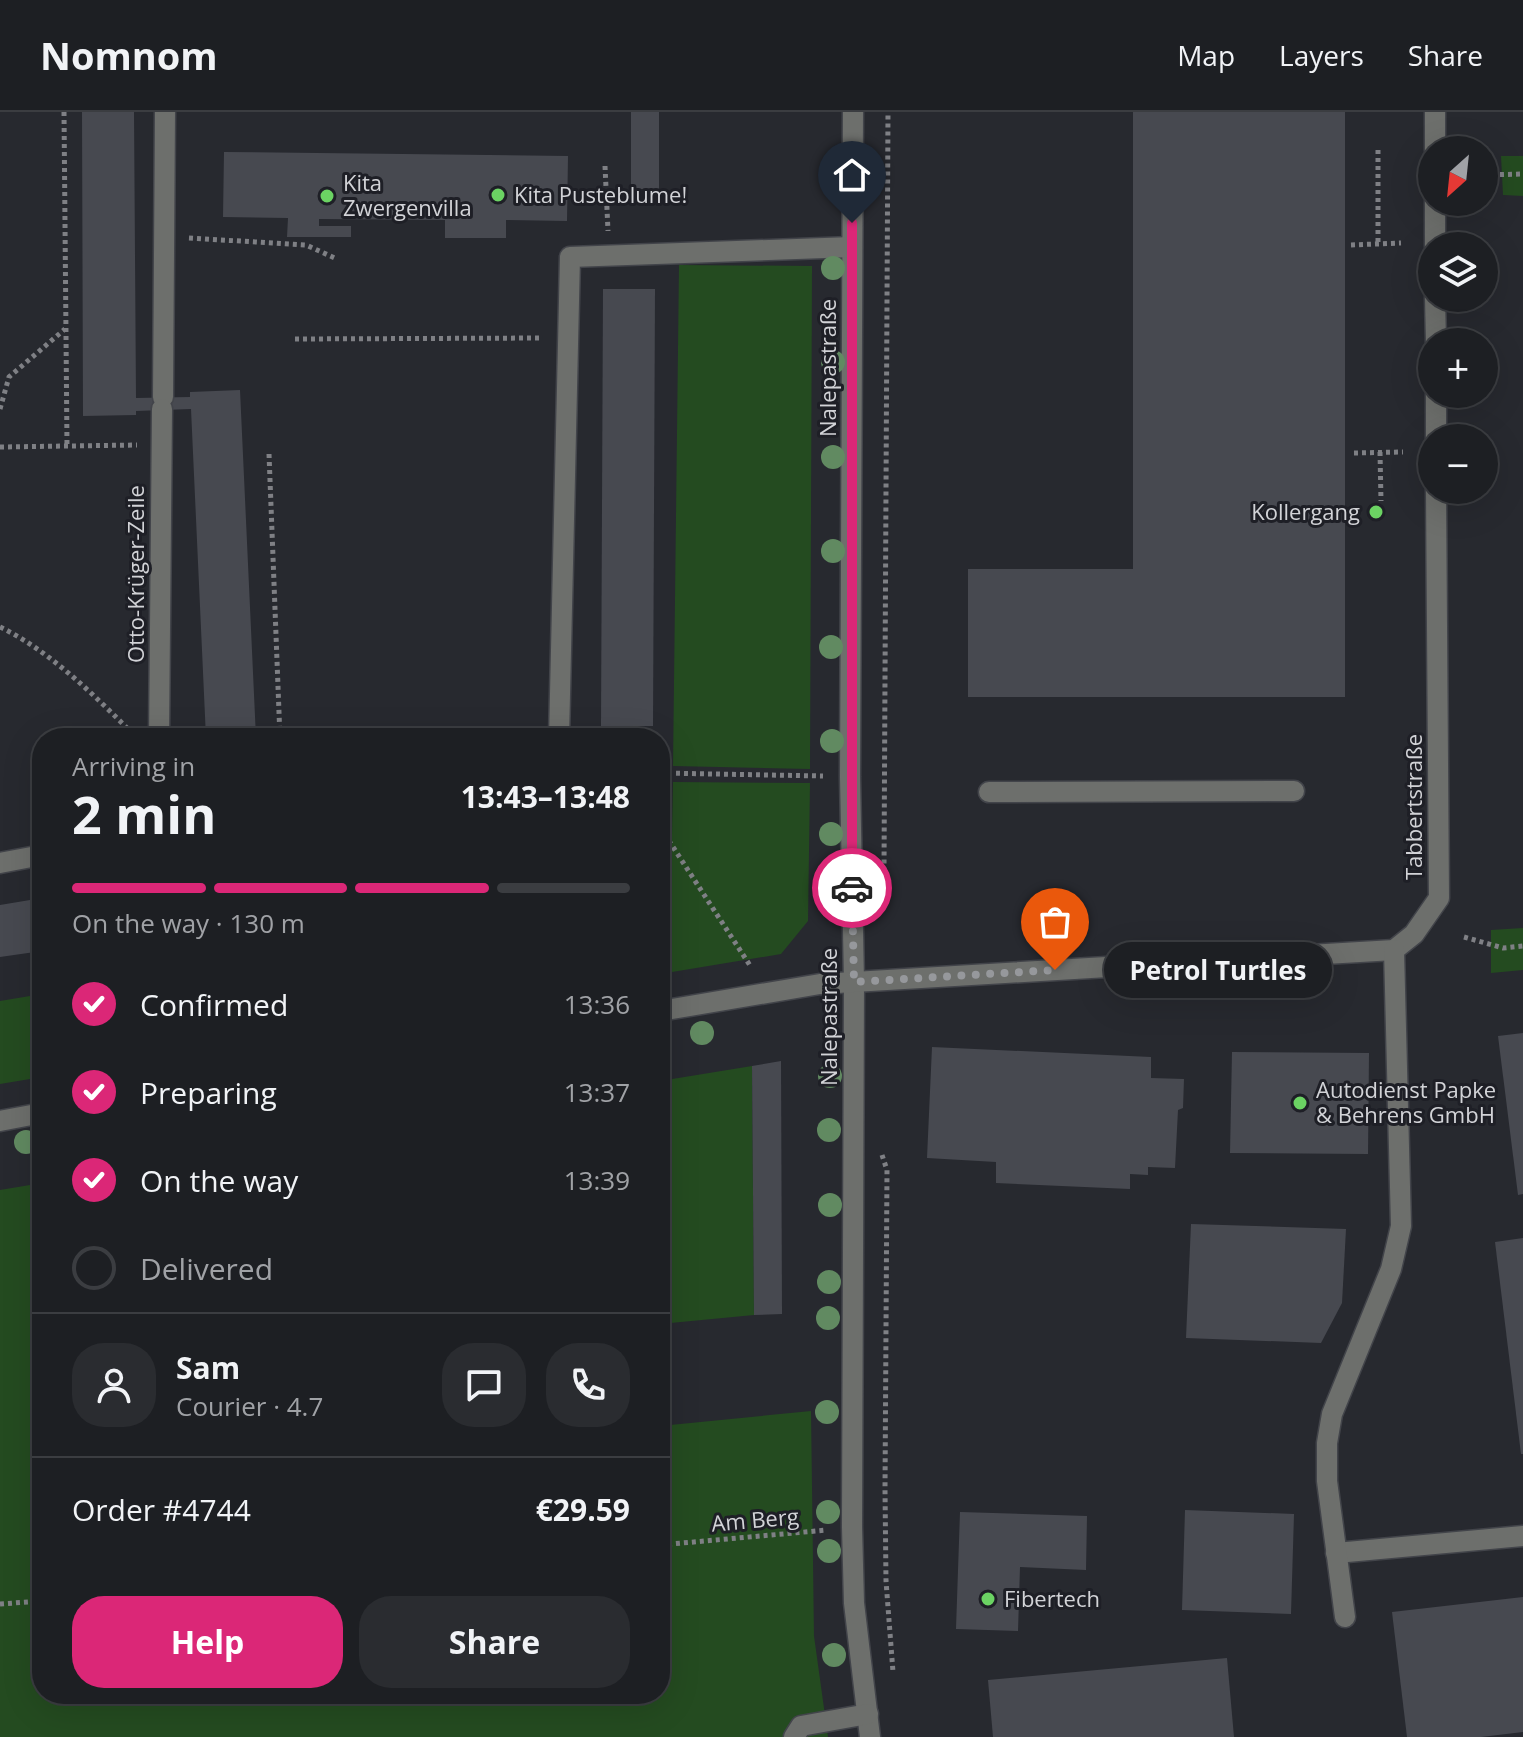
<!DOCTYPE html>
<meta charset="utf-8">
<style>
body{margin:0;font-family:"Open Sans",sans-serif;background:#2a2c30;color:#f1f3f6;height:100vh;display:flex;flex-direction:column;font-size:30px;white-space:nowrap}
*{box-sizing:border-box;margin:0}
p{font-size:26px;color:#a0a2a6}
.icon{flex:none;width:44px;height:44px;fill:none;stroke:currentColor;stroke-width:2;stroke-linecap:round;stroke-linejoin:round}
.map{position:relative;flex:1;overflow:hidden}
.drawer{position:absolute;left:32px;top:616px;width:638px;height:976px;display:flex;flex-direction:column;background:#1d1f23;border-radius:32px;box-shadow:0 8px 32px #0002,0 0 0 2px #3b3d41}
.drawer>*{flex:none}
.needle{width:52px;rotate:207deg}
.buttons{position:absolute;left:1418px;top:24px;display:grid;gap:16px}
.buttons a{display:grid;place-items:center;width:80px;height:80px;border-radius:50%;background:#1d1f23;box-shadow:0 8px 32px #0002,0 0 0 2px #3b3d41;font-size:40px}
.pin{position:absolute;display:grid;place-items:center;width:68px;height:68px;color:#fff;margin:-82px -34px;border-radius:50% 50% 50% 0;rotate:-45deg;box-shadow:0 0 8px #0007}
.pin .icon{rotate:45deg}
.courier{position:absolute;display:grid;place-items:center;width:80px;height:80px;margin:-40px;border:6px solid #db2777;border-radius:50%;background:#fff;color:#222;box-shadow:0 2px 10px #0007}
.bubble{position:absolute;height:56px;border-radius:28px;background:#1d1f23;box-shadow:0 8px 32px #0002,0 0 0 2px #3b3d41;font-size:26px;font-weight:700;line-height:56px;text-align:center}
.head em{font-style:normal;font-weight:700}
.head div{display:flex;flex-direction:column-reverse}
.head{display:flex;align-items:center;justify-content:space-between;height:136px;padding:0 40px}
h1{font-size:52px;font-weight:700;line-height:60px}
.bar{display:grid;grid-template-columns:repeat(4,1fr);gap:12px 8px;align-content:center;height:96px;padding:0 40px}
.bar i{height:10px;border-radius:6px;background:#3b3d41}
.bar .selected{background:#db2777}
.bar p{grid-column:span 4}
.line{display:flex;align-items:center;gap:20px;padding:0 40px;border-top:2px solid #3b3d41}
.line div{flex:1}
.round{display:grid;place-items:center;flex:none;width:84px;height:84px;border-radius:32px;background:#2a2c30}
ol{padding:0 40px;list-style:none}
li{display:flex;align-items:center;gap:24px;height:88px}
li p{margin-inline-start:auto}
li .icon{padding:8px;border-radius:50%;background:#db2777;color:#fff;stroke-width:4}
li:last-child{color:#a0a2a6}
li i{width:44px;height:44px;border:4px solid #3b3d41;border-radius:50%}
.button{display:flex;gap:16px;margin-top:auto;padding:16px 40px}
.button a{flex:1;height:92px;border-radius:32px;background:#db2777;color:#fff;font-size:32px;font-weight:700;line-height:92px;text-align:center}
.button a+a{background:#2a2c30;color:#f1f3f6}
header{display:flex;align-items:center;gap:48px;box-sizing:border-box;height:112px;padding:0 40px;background:#1d1f23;border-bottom:2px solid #3b3d41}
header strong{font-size:38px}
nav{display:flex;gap:44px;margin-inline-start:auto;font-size:28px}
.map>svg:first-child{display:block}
.green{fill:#244b20}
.building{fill:#474950}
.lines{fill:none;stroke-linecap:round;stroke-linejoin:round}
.minor-casing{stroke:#42444a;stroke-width:23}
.path{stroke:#7f8085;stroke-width:5;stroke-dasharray:4 4;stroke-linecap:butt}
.minor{stroke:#6d6f6c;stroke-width:20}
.tree{fill:#618a61}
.done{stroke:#96989c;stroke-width:8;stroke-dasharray:0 14.4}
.route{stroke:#db2777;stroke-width:10}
.poi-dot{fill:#6bd363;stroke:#1e1f26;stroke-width:3}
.labels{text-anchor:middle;stroke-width:6;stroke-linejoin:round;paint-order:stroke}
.poi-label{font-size:22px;fill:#d2d3d7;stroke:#1e1f26;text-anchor:start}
.street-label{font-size:22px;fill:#d2d3d7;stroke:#1e1f26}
</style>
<header>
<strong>Nomnom</strong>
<nav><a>Map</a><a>Layers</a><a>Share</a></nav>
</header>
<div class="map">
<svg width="1523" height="1625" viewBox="0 0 1523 1625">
<rect width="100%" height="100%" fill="#27292f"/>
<g class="green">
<polygon points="1501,44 1523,44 1523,84 1503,83"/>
<polygon points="679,153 812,154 810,657 673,654"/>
<polygon points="673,670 810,671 808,809 781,842 660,862 660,777 671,774"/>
<polygon points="1523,816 1523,858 1491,861 1491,818"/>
<polygon points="42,882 42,965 0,972 0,889"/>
<polygon points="752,954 754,1203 660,1212 660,969"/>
<polygon points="42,1071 42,1582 660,1582 660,1314 811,1299 814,1524 828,1625 0,1625 0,1078"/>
</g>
<g class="building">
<polygon points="82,0 134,0 136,286 190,285 190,280 240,278 256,626 206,626 191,297 136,299 136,303 83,304"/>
<rect x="631" y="0" width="28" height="77"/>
<polygon points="1133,0 1345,0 1345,585 968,585 968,457 1133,457"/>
<polygon points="224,40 568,44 567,109 506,108 506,126 445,126 445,108 319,107 319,114 351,114 351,125 287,125 288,106 223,105"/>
<polygon points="603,177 655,177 653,614 601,614"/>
<polygon points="42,786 42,839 0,845 0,793"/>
<polygon points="1523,921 1523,1082 1518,1083 1498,924"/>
<polygon points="932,935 1151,945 1151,966 1184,967 1183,996 1178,998 1175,1056 1148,1055 1148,1063 1130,1062 1130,1077 996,1071 996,1050 927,1046"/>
<polygon points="1232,940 1369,941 1368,1042 1230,1041"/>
<polygon points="781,949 782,1202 754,1203 752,954"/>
<polygon points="1191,1112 1346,1117 1342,1191 1321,1231 1186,1226"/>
<polygon points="1523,1126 1523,1342 1521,1342 1495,1130"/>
<polygon points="1185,1398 1294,1402 1291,1502 1182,1498"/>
<polygon points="960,1400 1087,1404 1086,1458 1020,1455 1018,1519 956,1517"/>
<polygon points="1523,1485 1523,1620 1481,1625 1407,1625 1392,1500"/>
<polygon points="1227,1546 1234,1625 993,1625 988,1568"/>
</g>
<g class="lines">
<g class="minor-casing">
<g id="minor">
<polyline points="853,0 850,665 854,870 852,1415 854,1491 870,1625"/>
<polyline points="1435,0 1435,38"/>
<polyline points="1435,90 1435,134"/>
<polyline points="1435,186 1436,230"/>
<polyline points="1436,282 1436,326"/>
<polyline points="163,285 165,0"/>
<polyline points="159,626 162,297"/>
<polyline points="559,626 570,145 852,135"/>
<polyline points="989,680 1294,679"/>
<polyline points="0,751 42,743"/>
<polyline points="660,899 820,872 1394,838 1414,822 1439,786 1436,378"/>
<polyline points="0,1009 42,1001"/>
<polyline points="1336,1441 1523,1424"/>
<polyline points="1345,1505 1327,1369 1327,1331 1332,1302 1391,1157 1401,1114 1394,838"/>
<polyline points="794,1625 801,1614 868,1602"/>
</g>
</g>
<g class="path">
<polyline points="64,0 67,334"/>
<polyline points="1378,38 1378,132"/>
<polyline points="605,54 608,119"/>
<polyline points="1484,63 1523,62"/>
<polyline points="189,126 306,133 337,147"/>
<polyline points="1351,133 1401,131"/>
<polyline points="295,227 543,226"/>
<polyline points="0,297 9,265 65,217"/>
<polyline points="0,335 137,333"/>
<polyline points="1380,340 1381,389"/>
<polyline points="1354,341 1403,340"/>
<polyline points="269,342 280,626"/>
<path d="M0,515c50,24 94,68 133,107"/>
<polyline points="660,661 823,664"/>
<polyline points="660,715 751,855"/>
<polyline points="881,767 884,757 888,0"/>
<polyline points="1464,825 1503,836 1523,834"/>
<polyline points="882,1043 887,1058 885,1377 886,1469 893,1560"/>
<polyline points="660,1433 827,1418"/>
<polyline points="0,1492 42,1489"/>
</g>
<use href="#minor" class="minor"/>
</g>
<g class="tree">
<circle cx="833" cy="156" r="12"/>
<circle cx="833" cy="250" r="12"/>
<circle cx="833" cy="345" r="12"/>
<circle cx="833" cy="439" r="12"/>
<circle cx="831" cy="535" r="12"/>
<circle cx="832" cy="629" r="12"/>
<circle cx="831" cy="722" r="12"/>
<circle cx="831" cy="794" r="12"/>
<circle cx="702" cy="921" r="12"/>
<circle cx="830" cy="964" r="12"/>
<circle cx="829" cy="1018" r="12"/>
<circle cx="26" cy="1030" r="12"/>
<circle cx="830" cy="1093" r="12"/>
<circle cx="829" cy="1170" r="12"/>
<circle cx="828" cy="1206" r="12"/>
<circle cx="827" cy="1300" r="12"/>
<circle cx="828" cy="1400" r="12"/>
<circle cx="829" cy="1439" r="12"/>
<circle cx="834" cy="1543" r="12"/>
</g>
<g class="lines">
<polyline class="done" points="852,776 854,870 1055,858"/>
<polyline class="route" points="852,776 852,111"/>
</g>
<g class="poi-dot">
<circle cx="498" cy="83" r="8"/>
<circle cx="327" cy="84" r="8"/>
<circle cx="1376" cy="400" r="8"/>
<circle cx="1300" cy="991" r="8"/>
<circle cx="988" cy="1487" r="8"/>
</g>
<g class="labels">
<g class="poi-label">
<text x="343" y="79">Kita<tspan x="343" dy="25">Zwergenvilla</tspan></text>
<text x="514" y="91">Kita Pusteblume!</text>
<text x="1360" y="408" text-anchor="end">Kollergang</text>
<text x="1316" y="986">Autodienst Papke<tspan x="1316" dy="25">&amp; Behrens GmbH</tspan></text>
<text x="1004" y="1495">Fibertech</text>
</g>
<g class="street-label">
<text transform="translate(828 256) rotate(-90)" y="8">Nalepastraße</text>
<text transform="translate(136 462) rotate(-90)" y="8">Otto-Krüger-Zeile</text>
<text transform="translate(1414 695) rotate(-90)" y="8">Tabbertstraße</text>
<text transform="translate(829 905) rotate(-90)" y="8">Nalepastraße</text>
<text transform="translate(755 1408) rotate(-5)" y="8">Am Berg</text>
</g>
</g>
</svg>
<div class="buttons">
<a><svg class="needle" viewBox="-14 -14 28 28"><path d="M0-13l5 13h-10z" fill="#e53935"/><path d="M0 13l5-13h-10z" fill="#a0a2a6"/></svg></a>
<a><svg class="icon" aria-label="layers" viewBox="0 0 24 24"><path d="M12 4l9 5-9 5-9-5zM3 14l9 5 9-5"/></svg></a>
<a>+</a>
<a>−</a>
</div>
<div class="pin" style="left:1055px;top:858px;background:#ea580c"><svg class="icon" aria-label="bag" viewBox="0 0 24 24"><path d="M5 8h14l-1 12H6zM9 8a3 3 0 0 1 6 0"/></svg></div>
<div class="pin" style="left:852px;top:111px;background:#1f2937"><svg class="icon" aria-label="home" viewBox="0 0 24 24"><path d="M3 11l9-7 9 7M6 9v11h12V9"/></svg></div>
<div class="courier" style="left:852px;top:776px"><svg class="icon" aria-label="car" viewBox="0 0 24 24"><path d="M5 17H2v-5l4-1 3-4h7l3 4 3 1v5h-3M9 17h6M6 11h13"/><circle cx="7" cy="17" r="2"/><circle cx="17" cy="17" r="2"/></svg></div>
<div class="bubble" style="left:1104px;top:830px;width:228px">Petrol Turtles</div>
<section class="drawer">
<div class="head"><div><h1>2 min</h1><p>Arriving in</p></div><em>13:43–13:48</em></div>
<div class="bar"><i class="selected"></i><i class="selected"></i><i class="selected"></i><i></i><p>On the way · 130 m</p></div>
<ol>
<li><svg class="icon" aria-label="check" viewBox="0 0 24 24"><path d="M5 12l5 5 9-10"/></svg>Confirmed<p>13:36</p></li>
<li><svg class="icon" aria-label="check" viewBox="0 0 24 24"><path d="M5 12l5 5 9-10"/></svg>Preparing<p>13:37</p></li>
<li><svg class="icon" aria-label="check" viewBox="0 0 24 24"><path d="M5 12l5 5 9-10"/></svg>On the way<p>13:39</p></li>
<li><i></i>Delivered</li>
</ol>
<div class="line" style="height:144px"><a class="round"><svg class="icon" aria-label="person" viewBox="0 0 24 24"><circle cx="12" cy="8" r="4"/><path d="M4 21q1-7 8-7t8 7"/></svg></a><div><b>Sam</b><p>Courier · 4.7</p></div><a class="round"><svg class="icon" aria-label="chat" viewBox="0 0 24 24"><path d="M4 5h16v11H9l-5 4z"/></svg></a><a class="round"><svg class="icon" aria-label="phone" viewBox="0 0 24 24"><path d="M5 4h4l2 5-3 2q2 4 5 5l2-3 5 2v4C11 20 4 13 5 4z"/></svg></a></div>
<div class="line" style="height:104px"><div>Order #4744</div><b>€29.59</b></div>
<div class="button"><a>Help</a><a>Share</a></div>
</section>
</div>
